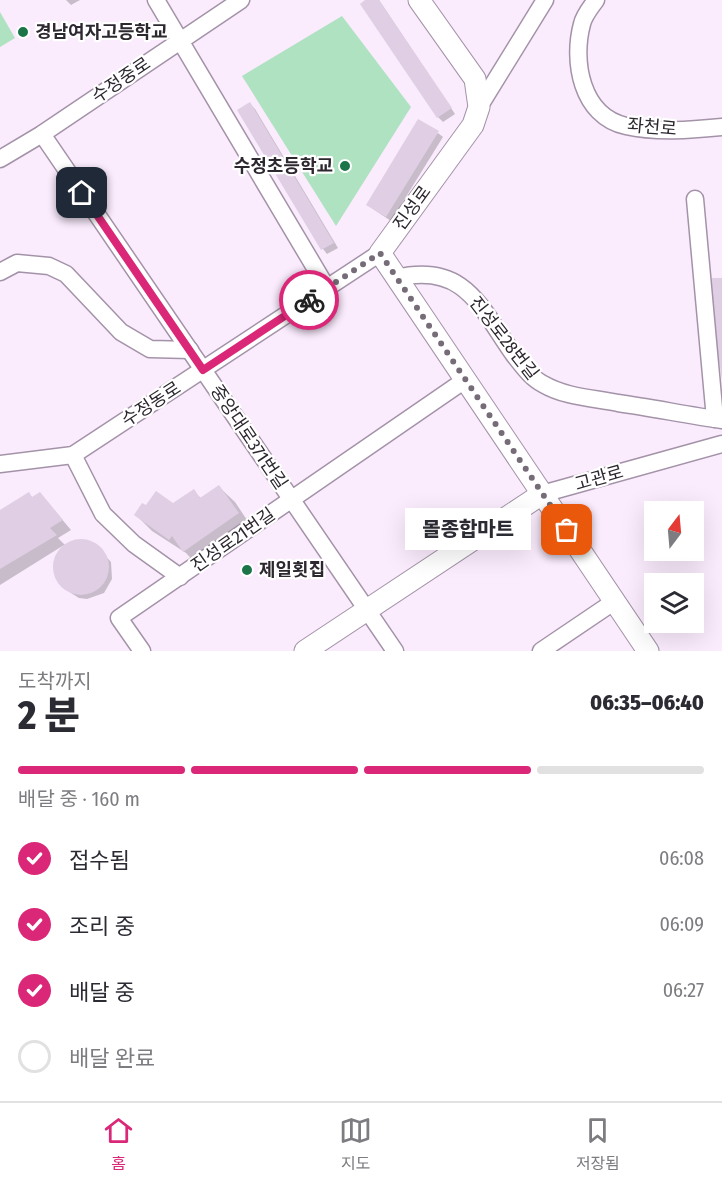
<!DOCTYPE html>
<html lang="ko">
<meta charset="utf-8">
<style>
body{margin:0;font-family:"Fira Sans Condensed","Noto Sans KR",sans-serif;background:#f2f2f3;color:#2b2b33;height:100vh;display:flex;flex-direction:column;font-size:22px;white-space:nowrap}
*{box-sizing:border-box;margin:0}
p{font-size:20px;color:#7c7c81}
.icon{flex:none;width:33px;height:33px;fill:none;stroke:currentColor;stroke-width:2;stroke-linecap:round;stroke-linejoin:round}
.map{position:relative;height:651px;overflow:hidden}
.panel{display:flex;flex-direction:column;background:#fff;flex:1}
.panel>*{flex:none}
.needle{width:39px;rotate:16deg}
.buttons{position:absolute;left:644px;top:501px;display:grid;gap:12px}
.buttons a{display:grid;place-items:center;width:60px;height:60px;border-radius:0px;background:#fff;box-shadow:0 6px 24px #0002;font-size:30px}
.pin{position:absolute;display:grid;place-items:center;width:51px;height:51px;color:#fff;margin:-26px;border-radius:12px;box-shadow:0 3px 9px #0006}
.courier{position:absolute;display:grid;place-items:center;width:60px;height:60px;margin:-30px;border:4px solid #db2777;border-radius:50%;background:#fff;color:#222;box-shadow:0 2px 8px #0007}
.bubble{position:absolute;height:42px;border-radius:0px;background:#fff;box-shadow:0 6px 24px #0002;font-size:20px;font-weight:800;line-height:42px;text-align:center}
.head em{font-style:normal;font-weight:800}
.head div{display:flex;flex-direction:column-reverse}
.head{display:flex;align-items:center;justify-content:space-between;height:102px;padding:0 18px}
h1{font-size:39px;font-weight:800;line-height:45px}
.bar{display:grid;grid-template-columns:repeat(4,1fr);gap:9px 6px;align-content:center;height:72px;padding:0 18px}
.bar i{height:8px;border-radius:4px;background:#e1e1e2}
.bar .active{background:#db2777}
.bar p{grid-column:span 4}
ol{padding:0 18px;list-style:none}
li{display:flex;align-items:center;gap:18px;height:66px}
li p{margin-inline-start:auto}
li .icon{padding:6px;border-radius:50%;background:#db2777;color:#fff;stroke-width:4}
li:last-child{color:#7c7c81}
li i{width:33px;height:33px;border:3px solid #e1e1e2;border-radius:50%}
.tabs{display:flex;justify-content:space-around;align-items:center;height:84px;border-top:2px solid #e1e1e2;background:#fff;font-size:16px;color:#7c7c81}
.tabs a{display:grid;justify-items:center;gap:3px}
.tabs .active{color:#db2777}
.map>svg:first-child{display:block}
.green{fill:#aee2c1}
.shadow{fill:#0003}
.building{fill:#e0cee4}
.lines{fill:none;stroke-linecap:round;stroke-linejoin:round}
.minor-casing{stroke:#a493a8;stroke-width:19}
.major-casing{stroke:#a493a8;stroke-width:23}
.minor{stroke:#fff;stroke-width:16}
.major{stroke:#fff;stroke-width:21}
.done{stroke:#756c77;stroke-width:6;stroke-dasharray:0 10.8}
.route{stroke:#db2777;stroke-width:8}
.poi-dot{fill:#1c7549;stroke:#fff;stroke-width:2}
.labels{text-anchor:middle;stroke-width:4.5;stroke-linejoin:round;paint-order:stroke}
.poi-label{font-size:18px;font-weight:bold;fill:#2d272f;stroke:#fff;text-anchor:start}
.street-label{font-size:18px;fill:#2d272f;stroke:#fff}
</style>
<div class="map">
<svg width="722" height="651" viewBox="0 0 722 651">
<rect width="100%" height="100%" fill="#faebfd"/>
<g class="green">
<polygon points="0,12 15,38 0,47"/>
<polygon points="342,16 411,107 336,226 242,76"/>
</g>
<g class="shadow">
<polygon points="66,0 80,0 71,5"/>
<polygon points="368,0 379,0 455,114 443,122 438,117"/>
<polygon points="250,104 255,109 338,248 327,254 323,249 239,110"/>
<polygon points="438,133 443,137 391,221 373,209 368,204"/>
<polygon points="219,487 235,502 253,529 199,567 186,553 152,531 136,515 173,505 193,491 202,499"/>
<polygon points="29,494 33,498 49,504 71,530 58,538 66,546 69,544 86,541 94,544 111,562 112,579 104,593 87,599 79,598 71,593 59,581 55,564 57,556 64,545 0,585 0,512"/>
</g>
<g class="building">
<polygon points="365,0 379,0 452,108 437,118 360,4"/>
<polygon points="250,102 334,243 321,250 237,110"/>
<polygon points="418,119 439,131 386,217 366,205"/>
<polygon points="712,278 722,278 722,380 713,323"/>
<polygon points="219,485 239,513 183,552 172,536 169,540 134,515 142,503 146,505 156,491 173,503 194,489 200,498"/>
<polygon points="29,492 32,497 40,492 63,520 50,528 57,535 0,569 0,510"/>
<circle cx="81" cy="567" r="28"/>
</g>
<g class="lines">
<g class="minor-casing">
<g id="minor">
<polyline points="156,0 327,288"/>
<path d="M596,0c-5,7 -12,15 -14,24 -10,37 -1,92 44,102 31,7 65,4 96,1"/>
<polyline points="479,107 545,0"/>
<polyline points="42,134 395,651"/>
<polyline points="0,159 42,134 241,0"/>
<polyline points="695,199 715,419"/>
<polyline points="0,272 17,263 49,266 66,274 121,332 150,349 190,350"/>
<path d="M396,278c69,-16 84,29 118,77 8,10 17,23 29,29 22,13 50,14 75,19 35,5 69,12 104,17"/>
<polyline points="73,455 103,514 134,544 180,577"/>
<polyline points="0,464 73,455 380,253"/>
<polyline points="542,494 722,444"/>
<polyline points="142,651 119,618 465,380"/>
<polyline points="541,651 615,601"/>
</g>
</g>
<g class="major-casing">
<g id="major">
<polyline points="419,0 475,79 479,107 473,125 380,253 648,651"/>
<polyline points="305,651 542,494"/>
</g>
</g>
<use href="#minor" class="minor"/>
<use href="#major" class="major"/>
</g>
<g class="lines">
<polyline class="done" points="309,300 380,253 567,530"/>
<polyline class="route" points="82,193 203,370 309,300"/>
</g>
<g class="poi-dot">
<circle cx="23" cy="32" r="6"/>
<circle cx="345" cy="166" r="6"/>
<circle cx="247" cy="570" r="6"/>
</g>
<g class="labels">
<g class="poi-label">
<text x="35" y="38">경남여자고등학교</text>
<text x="333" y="172" text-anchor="end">수정초등학교</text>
<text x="259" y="576">제일횟집</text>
</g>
<g class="street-label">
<text transform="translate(121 80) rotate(-34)" y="6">수정중로</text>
<text transform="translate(652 127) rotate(5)" y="6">좌천로</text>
<text transform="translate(412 208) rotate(-54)" y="6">진성로</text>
<text transform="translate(504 338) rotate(52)" y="6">진성로28번길</text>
<text transform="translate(151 404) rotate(-33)" y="6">수정동로</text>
<text transform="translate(249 437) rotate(56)" y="6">중앙대로371번길</text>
<text transform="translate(599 478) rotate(-16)" y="6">고관로</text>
<text transform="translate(233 540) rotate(-35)" y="6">진성로21번길</text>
</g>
</g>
</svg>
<div class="buttons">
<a><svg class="needle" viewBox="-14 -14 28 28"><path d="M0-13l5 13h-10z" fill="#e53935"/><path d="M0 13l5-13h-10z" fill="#7c7c81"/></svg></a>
<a><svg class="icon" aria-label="layers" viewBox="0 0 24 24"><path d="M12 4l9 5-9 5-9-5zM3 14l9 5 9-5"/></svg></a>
</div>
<div class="pin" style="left:567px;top:530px;background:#ea580c"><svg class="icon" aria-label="bag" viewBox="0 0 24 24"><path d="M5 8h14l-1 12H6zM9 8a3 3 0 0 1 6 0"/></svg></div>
<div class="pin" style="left:82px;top:193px;background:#1f2937"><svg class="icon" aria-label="home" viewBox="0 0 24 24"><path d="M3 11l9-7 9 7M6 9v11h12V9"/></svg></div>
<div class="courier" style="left:309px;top:300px"><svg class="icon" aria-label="bike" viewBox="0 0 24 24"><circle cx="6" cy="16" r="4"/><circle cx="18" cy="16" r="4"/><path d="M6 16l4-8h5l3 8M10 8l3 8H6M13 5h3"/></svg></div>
<div class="bubble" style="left:405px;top:508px;width:126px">몰종합마트</div>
</div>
<section class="panel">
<div class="head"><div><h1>2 분</h1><p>도착까지</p></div><em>06:35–06:40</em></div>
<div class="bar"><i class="active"></i><i class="active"></i><i class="active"></i><i></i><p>배달 중 · 160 m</p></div>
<ol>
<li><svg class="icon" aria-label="check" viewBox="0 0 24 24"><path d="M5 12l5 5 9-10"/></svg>접수됨<p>06:08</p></li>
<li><svg class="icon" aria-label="check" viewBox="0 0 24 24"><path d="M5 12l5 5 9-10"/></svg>조리 중<p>06:09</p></li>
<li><svg class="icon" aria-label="check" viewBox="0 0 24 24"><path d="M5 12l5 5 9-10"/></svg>배달 중<p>06:27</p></li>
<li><i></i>배달 완료</li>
</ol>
</section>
<nav class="tabs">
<a class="active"><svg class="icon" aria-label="home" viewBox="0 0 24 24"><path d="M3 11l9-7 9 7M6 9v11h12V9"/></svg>홈</a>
<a><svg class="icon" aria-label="map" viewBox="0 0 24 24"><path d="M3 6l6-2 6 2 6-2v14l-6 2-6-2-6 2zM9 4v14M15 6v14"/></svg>지도</a>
<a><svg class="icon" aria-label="saved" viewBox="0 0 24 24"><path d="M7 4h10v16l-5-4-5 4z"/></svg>저장됨</a>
</nav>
